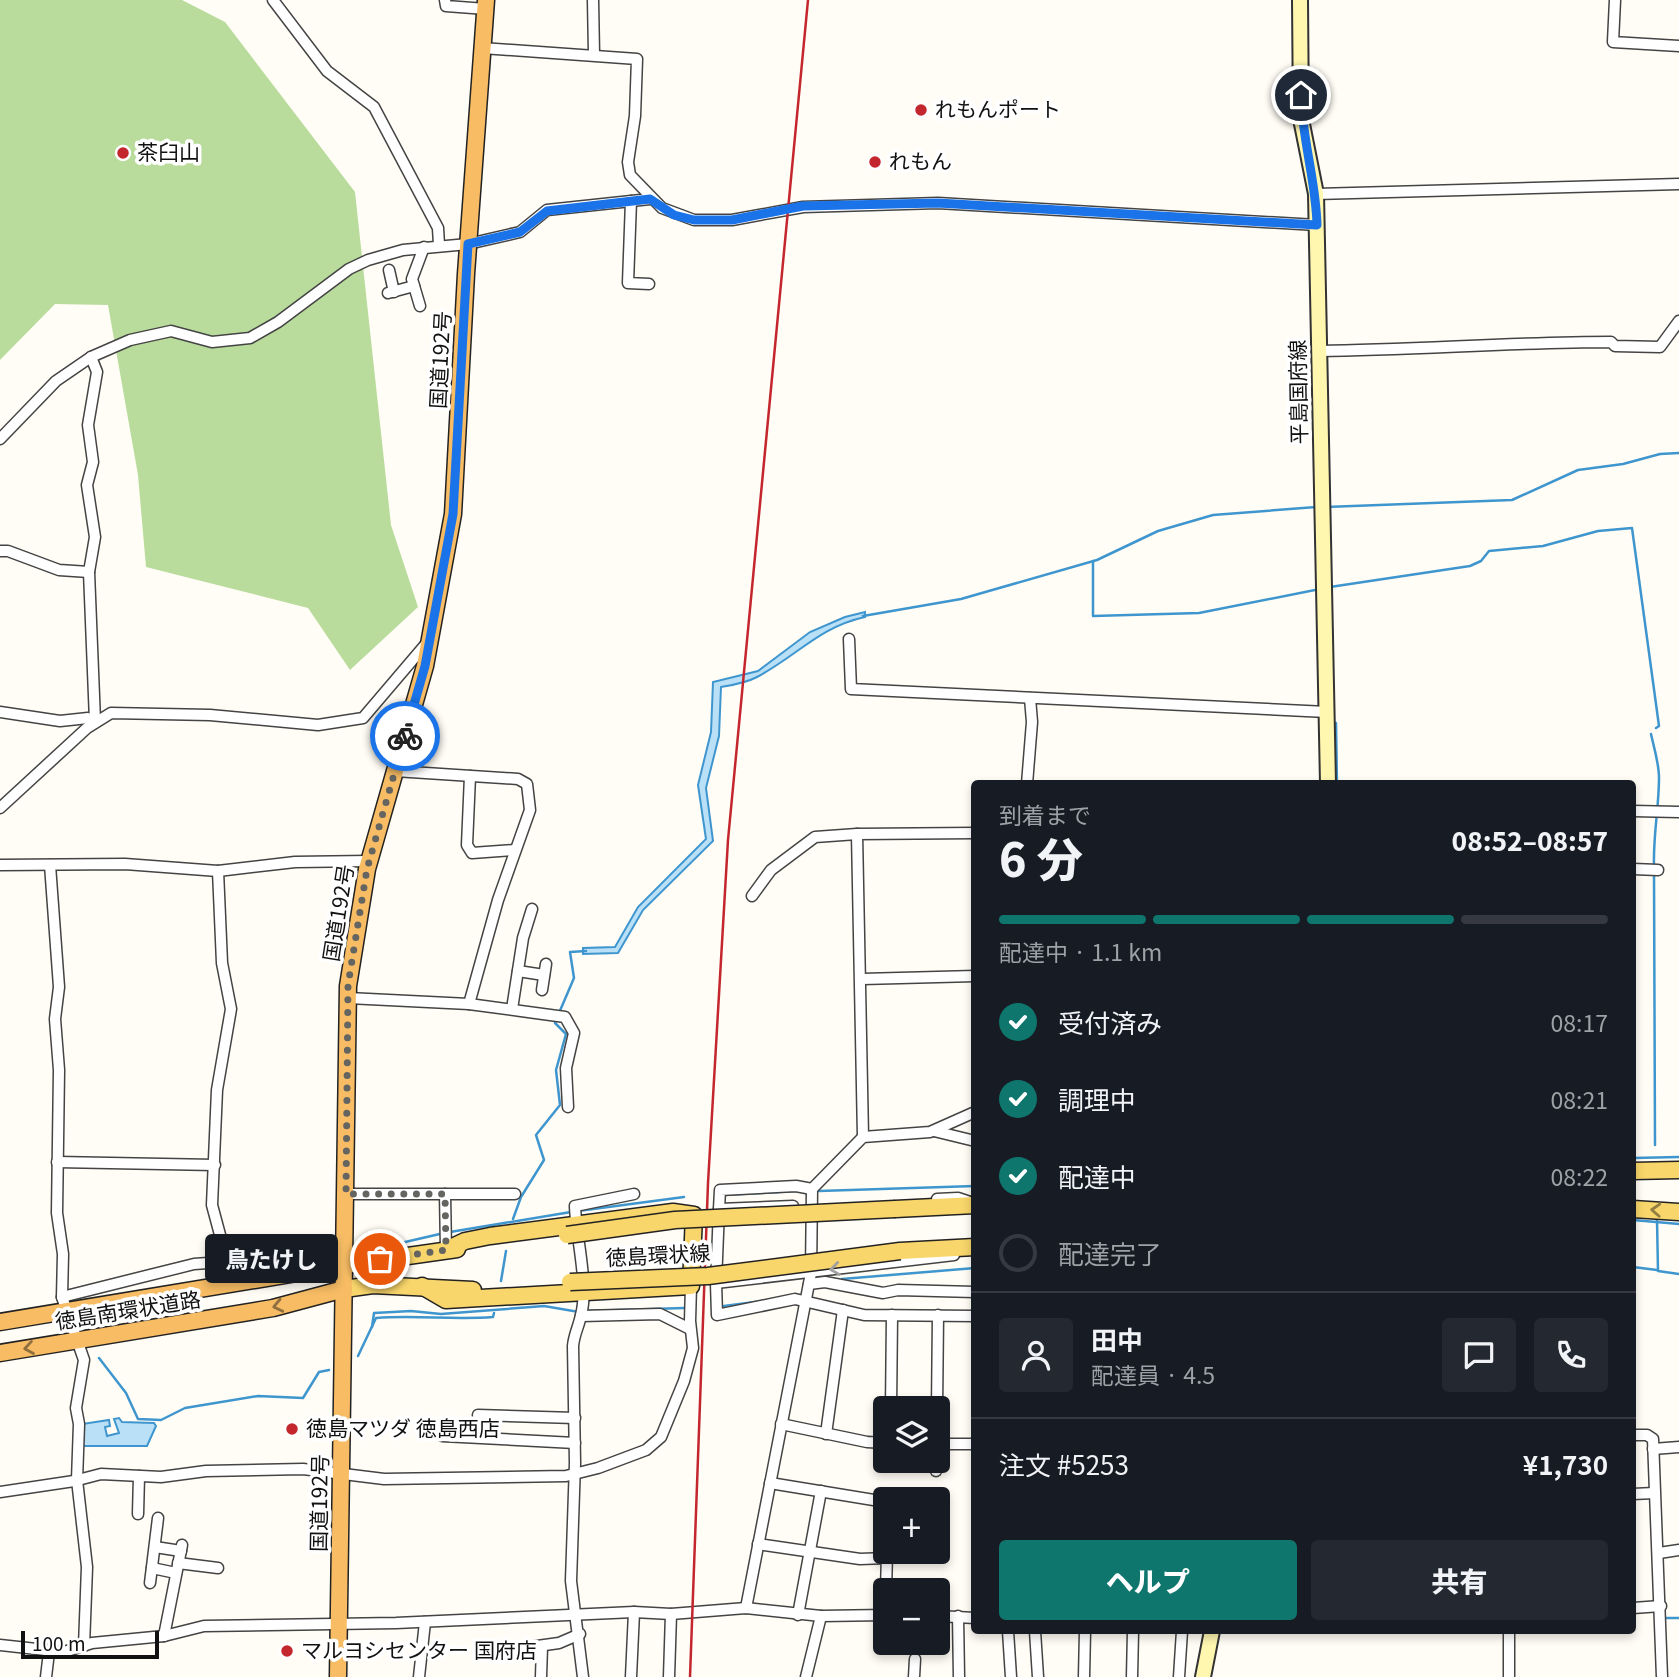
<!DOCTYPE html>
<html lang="ja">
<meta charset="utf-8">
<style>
body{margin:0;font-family:Georgia,"Noto Sans JP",serif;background:#242831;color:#f1f3f6;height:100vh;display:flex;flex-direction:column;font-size:26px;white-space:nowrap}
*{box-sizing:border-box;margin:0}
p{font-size:23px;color:#9ea1a6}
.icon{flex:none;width:38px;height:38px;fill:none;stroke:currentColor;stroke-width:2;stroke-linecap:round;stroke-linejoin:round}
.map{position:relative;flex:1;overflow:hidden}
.details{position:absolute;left:971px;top:780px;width:665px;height:854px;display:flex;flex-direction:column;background:#171b24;border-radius:7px;box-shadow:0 4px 10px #0003}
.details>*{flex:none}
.buttons{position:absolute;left:873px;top:1396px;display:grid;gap:14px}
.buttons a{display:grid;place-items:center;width:77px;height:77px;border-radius:7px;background:#171b24;box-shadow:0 4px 10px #0003;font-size:35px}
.scale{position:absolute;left:21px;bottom:18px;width:138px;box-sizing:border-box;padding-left:7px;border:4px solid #111;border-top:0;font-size:19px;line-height:24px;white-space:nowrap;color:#111;-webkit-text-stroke:5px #fff;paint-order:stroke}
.pin{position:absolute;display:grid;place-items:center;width:60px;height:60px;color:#fff;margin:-30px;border:4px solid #fff;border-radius:50%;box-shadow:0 2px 7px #0007}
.courier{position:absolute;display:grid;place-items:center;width:70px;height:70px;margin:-35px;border:5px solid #1a73e8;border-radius:50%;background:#fff;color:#222;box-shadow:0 2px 9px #0007}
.bubble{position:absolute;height:49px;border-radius:7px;background:#171b24;box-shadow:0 4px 10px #0003;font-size:23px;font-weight:800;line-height:49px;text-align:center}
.head em{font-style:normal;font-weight:800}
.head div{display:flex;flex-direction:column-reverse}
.head{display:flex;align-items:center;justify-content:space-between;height:119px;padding:0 28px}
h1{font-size:46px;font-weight:800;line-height:52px}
.bar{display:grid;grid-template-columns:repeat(4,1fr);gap:10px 7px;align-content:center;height:84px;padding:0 28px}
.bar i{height:9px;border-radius:5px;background:#363941}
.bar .active{background:#0f766e}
.bar p{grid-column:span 4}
.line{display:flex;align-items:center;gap:18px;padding:0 28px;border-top:2px solid #363941}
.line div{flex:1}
.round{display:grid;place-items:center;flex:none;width:74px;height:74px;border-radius:7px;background:#242831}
ol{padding:0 28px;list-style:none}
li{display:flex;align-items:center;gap:21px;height:77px}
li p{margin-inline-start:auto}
li .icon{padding:7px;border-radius:50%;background:#0f766e;color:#fff;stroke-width:4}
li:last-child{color:#9ea1a6}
li i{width:38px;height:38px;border:4px solid #363941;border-radius:50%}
.button{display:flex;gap:14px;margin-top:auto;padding:14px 28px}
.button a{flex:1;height:80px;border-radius:7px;background:#0f766e;color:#fff;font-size:28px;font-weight:800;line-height:80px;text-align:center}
.button a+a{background:#242831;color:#f1f3f6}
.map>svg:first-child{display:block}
.forest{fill:#b9dc9c}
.water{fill:#b9e0f7;stroke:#3f96cf;stroke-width:2}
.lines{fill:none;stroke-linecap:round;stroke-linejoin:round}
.stream{stroke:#3f96cf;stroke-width:2.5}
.minor-casing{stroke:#444;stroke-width:13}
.secondary-casing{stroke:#333;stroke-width:18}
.primary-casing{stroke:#222;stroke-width:19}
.trunk-casing{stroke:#222;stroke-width:19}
.minor{stroke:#fff;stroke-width:10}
.secondary{stroke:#fff6b0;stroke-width:14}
.primary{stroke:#f9d66b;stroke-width:16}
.trunk{stroke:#f7bc64;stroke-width:16}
.rail{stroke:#c4262e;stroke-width:2.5}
.primary-bridge-casing{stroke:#222;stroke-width:19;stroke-linecap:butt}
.primary-bridge{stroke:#f9d66b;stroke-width:16}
.oneway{stroke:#917d42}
.oneway2{stroke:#a0a0a0}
.oneway3{stroke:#906f3f}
.done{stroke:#646461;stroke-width:7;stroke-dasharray:0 12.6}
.route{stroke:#1a73e8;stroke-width:9}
.poi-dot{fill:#c4262e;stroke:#fff;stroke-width:2.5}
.labels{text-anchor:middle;stroke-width:7;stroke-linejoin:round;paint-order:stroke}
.poi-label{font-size:21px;fill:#111;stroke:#fff;text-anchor:start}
.street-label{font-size:21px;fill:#111;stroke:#fff}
</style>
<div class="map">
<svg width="1679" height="1677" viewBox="0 0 1679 1677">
<rect width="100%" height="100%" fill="#fffdf5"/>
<polygon class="forest" points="0,0 182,0 225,22 355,192 391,525 418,607 350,670 308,608 146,567 138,475 108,305 55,304 0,360"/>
<g class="water">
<path d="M865,612v5c-46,10 -68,39 -108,60 -11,6 -24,8 -36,10l-2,49 -13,52 7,53 -70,69 -25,43 -35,1v-6l32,-1 23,-40 68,-68 -8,-54 13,-53 2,-50 45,-11 52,-39 35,-15z"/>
<polygon points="119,1418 122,1422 154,1423 156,1426 147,1446 83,1446 82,1424 109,1420 110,1426 105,1427 107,1436 119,1433 114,1419"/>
</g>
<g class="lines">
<g class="stream">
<polyline points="1326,507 1512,500 1578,470 1623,464 1660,454 1679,453"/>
<polyline points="1093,561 1093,616 1199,613 1320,589"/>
<polyline points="1330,587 1470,566 1481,561 1489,551 1543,546 1598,531 1632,528 1659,726 1656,728"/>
<polyline points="1317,589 1318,645"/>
<polyline points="863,616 961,599 1097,560 1158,531 1213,515 1316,507"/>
<polyline points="1336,723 1337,784"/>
<path d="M1651,734c3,14 8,29 8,44 0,29 -6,58 -5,88"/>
<polyline points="1654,872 1655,1145"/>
<polyline points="559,1013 574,978 570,952 586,951"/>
<polyline points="1633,1158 1679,1157"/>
<polyline points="819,1191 975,1186"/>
<polyline points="724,1195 796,1191"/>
<polyline points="578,1211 684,1197"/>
<polyline points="513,1219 521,1197 544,1160 536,1135 560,1105 556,1070 566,1034 555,1023 556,1019"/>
<polyline points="1633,1220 1679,1224"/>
<polyline points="1657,1220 1658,1271 1679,1274"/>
<polyline points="450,1232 571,1212"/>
<polyline points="375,1249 444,1233"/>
<polyline points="1633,1267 1657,1270"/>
<polyline points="842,1279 975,1268"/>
<polyline points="501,1281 506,1251"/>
<polyline points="724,1306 769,1300"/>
<polyline points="586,1311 684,1308"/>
<polyline points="372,1327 374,1313 411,1311 441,1314 544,1306 579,1312"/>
<path d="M358,1356l18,-38c39,-3 78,2 117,-1l1,-4"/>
<polyline points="99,1358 126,1393 138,1419 161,1420 185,1408 258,1396 303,1398 319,1372 329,1370"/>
<polyline points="1665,1618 1679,1618"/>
</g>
<g class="minor-casing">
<g id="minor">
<polyline points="273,0 327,71 374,107 438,228 439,245"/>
<polyline points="445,0 446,6 486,9"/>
<polyline points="593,0 594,54"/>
<polyline points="1615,0 1613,42 1679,46"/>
<polyline points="482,48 637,59 635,116 628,162 630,175 662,208 694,220 732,220 803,207 938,203 1317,225"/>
<polyline points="1316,194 1679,184"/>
<polyline points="631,201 628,283 649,284"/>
<polyline points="389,270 394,292"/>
<polyline points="388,293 414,286"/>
<polyline points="420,306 412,279 424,247"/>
<path d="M1319,351c98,-1 195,-9 292,-9l4,4 45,1 19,-26"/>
<polyline points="91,357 97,372 88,425 93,462 87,485 95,537 89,572 95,721"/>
<polyline points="0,439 56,381 91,357 130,340 171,331 212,342 250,338 278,322 349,269 368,260 403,250 468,244 520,232 547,210 650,199"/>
<polyline points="0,551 8,551 59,570 89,572"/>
<polyline points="849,639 851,689 1327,712"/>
<polyline points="0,712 60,721 88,718 95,721"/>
<polyline points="395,771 518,779 527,784 530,810 498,900 469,1004"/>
<polyline points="470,776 467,845 472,853 515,850"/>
<polyline points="1027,784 1032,722 1030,698"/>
<polyline points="0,808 87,728 111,713 210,715 318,725 363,718 426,644"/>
<polyline points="1633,811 1679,812"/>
<polyline points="0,865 125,864 218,871 295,862 369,861"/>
<polyline points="50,865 59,987 55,1019 59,1070 57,1213 63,1254 62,1297 84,1360 76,1408 79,1424 77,1480 87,1567 84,1646"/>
<polyline points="1633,869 1658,870"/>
<polyline points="218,871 222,963 231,1009 217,1090 212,1205 223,1246 221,1285"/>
<polyline points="752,896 771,870 815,837 857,834"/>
<polyline points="518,971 544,975"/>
<polyline points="862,979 975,976"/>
<polyline points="542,990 546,964"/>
<polyline points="348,998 469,1004 565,1017 574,1033 566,1068 568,1107"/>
<polyline points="512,1009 523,938 532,909"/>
<polyline points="934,1131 975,1141"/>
<polyline points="863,1137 857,834 975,833"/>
<polyline points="57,1162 215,1165"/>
<polyline points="346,1194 515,1194"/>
<polyline points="445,1194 446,1250"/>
<polyline points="937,1199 958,1198 970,1202"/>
<polyline points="793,1206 719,1209 716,1283 954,1255"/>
<polyline points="719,1209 720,1190 796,1186 812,1189"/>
<polyline points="716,1283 717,1315 795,1299 864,1315 975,1316"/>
<polyline points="809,1284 825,1282 883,1293 898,1290 975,1292"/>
<polyline points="62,1297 194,1264 222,1262"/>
<polyline points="581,1316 660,1314 690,1329"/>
<polyline points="891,1409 892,1315"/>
<polyline points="937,1409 938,1315"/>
<polyline points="478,1415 575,1418"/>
<polyline points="781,1424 867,1442 886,1443"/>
<polyline points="826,1434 843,1310"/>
<polyline points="1633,1435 1647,1435 1653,1439 1662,1677"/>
<polyline points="442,1436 575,1443"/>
<polyline points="492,1438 493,1416"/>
<polyline points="938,1444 975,1444"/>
<polyline points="1653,1449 1679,1447"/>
<polyline points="936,1471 936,1461"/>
<polyline points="770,1483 886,1502"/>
<polyline points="0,1492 74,1481 101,1474 161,1477 206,1471 303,1469 384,1479 566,1476 598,1468 646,1450 661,1437 684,1381 693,1348 690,1321 691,1286"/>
<polyline points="1633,1494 1654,1493"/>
<polyline points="138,1514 139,1476"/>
<polyline points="758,1544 860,1559 887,1558"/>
<polyline points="155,1547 181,1551"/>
<polyline points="1659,1553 1679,1550"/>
<polyline points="178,1563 218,1568"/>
<polyline points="152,1568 176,1573"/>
<polyline points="150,1583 158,1518"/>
<polyline points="886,1591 887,1553"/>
<polyline points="746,1608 811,1273 812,1189 863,1137 930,1132 975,1112"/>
<polyline points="1633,1608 1661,1606"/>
<polyline points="798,1615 821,1491"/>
<polyline points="938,1616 975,1618"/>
<polyline points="958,1616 959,1677"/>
<polyline points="1008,1631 1011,1677"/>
<polyline points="1035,1631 1038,1677"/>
<polyline points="1509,1631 1509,1677"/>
<polyline points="164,1636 182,1545"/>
<polyline points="0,1645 64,1652 92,1643 164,1636 204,1626 396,1623 634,1612 671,1614 746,1608 821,1616 886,1615"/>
<polyline points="523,1648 559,1643 580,1634"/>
<polyline points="46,1677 49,1652"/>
<polyline points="419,1677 425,1622"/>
<polyline points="541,1677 542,1646"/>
<path d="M583,1677l-12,-96 4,-118 -2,-117c1,-12 6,-20 8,-31 8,-30 -5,-77 -6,-109l59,-12"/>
<polyline points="631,1677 634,1612"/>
<polyline points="669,1677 671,1614"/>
<polyline points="806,1677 821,1616"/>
<polyline points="914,1677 915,1659"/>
<polyline points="1084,1677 1085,1631"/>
<polyline points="1132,1677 1133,1631"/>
<polyline points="1179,1677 1182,1631"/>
</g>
</g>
<g class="secondary-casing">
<g id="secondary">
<polyline points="1300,0 1301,119 1316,194 1328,784"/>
<polyline points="1203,1677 1212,1631"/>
</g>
</g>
<g class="primary-casing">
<g id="primary">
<polyline points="1633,1171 1679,1170"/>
<polyline points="895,1209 975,1205"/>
<polyline points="1633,1209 1679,1212"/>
<polyline points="900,1251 975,1247"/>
<polyline points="345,1265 457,1249"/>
<polyline points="422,1286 446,1300 691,1286 694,1215 673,1212 490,1236 465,1241 446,1250"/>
<polyline points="344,1289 373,1285 473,1290"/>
</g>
</g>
<g class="trunk-casing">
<g id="trunk">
<polyline points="0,1322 345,1265"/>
<polyline points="0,1353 273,1308 344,1289"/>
<polyline points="338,1677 348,986 367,869 425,666 453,514 466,274 486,0"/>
</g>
</g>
<use href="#minor" class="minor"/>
<use href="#secondary" class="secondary"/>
<use href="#primary" class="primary"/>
<use href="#trunk" class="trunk"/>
<polyline class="rail" points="690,1677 708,1183 728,840 808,0"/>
<g class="primary-bridge-casing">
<g id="primary-bridge">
<polyline points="567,1235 675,1220 895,1209"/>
<polyline points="570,1282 708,1276 900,1251"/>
</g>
</g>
<use href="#primary-bridge" class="primary-bridge"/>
</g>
<defs><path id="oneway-chevron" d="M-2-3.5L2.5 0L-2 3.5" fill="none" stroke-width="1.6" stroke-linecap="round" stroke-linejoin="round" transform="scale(1.75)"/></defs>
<use class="oneway" href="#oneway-chevron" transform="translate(1656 1210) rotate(-177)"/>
<use class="oneway2" href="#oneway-chevron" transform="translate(835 1269) rotate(172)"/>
<g class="oneway3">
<use href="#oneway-chevron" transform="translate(278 1306) rotate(167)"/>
<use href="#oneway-chevron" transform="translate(29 1348) rotate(171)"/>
</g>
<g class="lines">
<polyline class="done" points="380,1259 446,1250 445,1194 346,1194 348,985 367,869 405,736"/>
<path class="route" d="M405,736l20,-70 28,-152 15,-270 52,-12 27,-21 103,-12 24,16 20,5h38l71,-14 135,-3 379,22c-1,-44 -15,-86 -16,-130"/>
</g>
<g class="poi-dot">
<circle cx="921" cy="110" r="7"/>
<circle cx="123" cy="153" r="7"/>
<circle cx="875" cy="162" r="7"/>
<circle cx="292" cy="1429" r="7"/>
<circle cx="287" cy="1651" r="7"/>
</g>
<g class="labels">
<g class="poi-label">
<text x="935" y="117">れもんポート</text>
<text x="137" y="160">茶臼山</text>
<text x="889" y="169">れもん</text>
<text x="306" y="1436">徳島マツダ 徳島西店</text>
<text x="301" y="1658">マルヨシセンター 国府店</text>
</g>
<g class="street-label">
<text transform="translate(441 360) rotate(-87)" y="7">国道192号</text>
<text transform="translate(1299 392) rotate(-91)" y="7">平島国府線</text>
<text transform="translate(339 913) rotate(-81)" y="7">国道192号</text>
<text transform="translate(658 1256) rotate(-3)" y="7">徳島環状線</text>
<text transform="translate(128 1311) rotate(-9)" y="7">徳島南環状道路</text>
<text transform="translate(320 1503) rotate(-89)" y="7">国道192号</text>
</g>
</g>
</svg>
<div class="buttons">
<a><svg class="icon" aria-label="layers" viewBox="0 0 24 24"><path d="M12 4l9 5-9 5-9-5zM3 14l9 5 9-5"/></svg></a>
<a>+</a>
<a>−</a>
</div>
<div class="scale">100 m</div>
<div class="pin" style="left:380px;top:1259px;background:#ea580c"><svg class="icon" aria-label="bag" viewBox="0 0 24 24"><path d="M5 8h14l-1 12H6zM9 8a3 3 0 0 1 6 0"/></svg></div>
<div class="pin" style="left:1301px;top:95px;background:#1f2937"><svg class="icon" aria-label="home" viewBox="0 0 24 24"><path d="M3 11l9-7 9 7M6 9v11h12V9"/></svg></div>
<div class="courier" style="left:405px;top:736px"><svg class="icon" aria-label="bike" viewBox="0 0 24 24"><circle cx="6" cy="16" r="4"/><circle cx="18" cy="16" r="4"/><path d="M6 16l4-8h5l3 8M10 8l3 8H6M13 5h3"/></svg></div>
<div class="bubble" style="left:205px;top:1234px;width:133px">鳥たけし</div>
<section class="details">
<div class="head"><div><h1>6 分</h1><p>到着まで</p></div><em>08:52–08:57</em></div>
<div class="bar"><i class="active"></i><i class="active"></i><i class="active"></i><i></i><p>配達中 · 1.1 km</p></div>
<ol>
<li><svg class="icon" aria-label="check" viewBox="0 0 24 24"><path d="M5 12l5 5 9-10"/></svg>受付済み<p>08:17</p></li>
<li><svg class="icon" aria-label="check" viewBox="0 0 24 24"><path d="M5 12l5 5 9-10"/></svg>調理中<p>08:21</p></li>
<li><svg class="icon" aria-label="check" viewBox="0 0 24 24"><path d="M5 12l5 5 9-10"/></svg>配達中<p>08:22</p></li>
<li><i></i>配達完了</li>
</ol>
<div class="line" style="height:126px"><a class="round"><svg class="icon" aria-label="person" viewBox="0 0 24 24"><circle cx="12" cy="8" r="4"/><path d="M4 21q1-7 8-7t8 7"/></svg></a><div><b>田中</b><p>配達員 · 4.5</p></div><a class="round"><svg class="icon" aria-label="chat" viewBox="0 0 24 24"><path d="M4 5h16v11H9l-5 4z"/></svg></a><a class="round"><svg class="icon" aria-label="phone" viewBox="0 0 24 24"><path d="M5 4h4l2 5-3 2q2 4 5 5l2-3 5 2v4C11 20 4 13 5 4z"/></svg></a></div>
<div class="line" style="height:91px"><div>注文 #5253</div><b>¥1,730</b></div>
<div class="button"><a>ヘルプ</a><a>共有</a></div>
</section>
</div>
